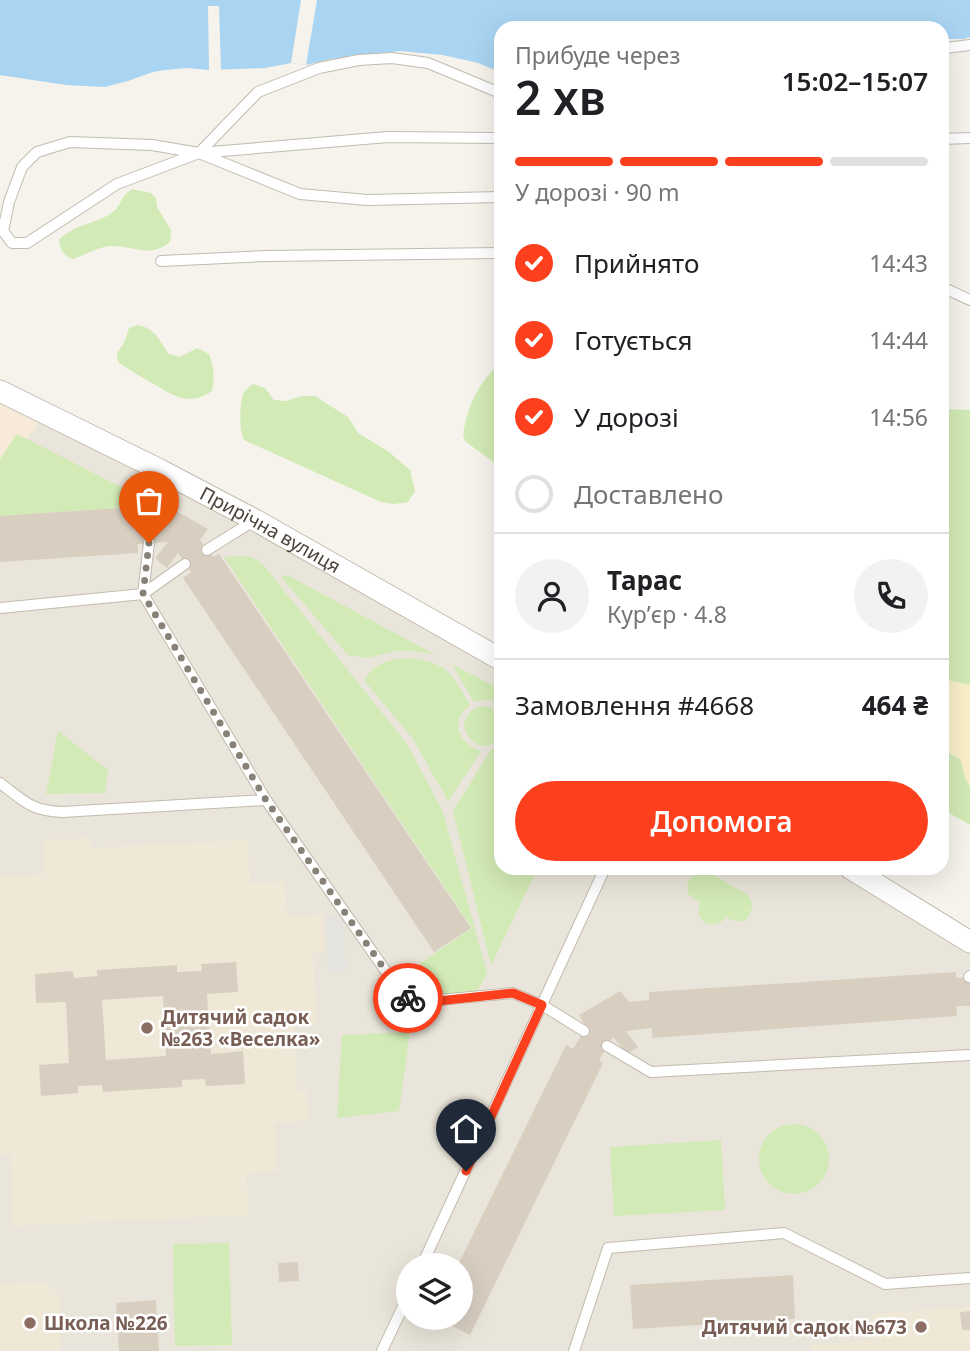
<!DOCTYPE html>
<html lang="uk">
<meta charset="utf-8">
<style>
body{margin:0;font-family:"Noto Sans",sans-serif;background:#f2f2f2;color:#202124;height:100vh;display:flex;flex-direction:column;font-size:26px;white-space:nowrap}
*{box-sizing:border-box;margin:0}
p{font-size:23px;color:#757577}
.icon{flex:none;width:38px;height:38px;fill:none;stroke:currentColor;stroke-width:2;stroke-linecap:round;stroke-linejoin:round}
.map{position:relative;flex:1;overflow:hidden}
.sheet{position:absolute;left:494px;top:21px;width:455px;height:854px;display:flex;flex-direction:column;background:#fff;border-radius:21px;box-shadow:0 7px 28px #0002}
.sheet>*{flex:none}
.fabs{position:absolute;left:396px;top:1253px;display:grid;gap:14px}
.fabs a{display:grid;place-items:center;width:77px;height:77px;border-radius:50%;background:#fff;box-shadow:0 7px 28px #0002;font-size:35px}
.pin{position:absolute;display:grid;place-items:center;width:60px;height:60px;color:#fff;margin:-72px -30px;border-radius:50% 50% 50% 0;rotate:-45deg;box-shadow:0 0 7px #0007}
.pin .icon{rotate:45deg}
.courier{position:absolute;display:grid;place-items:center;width:70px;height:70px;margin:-35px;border:5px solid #fc3f1d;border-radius:50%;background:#fff;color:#222;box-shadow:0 2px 9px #0007}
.head em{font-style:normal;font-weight:600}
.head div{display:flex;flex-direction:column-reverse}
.head{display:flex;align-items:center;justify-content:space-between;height:119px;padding:0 21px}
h1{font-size:46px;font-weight:600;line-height:52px}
.bar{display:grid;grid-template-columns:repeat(4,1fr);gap:10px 7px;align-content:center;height:84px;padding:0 21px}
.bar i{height:9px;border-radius:5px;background:#e0e0e0}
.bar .selected{background:#fc3f1d}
.bar p{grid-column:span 4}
.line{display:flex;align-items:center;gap:18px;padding:0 21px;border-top:2px solid #e0e0e0}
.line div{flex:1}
.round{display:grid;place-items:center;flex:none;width:74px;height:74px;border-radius:37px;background:#f2f2f2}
ol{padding:0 21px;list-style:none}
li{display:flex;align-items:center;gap:21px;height:77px}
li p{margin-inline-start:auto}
li .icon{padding:7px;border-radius:50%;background:#fc3f1d;color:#fff;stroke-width:4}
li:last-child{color:#757577}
li i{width:38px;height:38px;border:4px solid #e0e0e0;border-radius:50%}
.button{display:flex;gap:14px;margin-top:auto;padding:14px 21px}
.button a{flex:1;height:80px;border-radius:42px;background:#fc3f1d;color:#fff;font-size:28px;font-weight:600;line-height:80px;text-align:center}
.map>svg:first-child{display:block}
.residential{fill:#eae5da;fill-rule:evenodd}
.commercial{fill:#f7ead8}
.education{fill:#efe8d6}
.green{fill:#d2eab5}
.sand{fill:#f9efc9}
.parking{fill:#e5e3e0}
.water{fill:#a9d4f2}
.pier{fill:#f6f3ec}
.building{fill:#d8cfc1;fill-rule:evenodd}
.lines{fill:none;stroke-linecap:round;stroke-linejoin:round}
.service-casing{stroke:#c2bbae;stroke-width:12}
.minor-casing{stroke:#c2bbae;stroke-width:23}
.service{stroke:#fff;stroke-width:10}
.minor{stroke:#fff;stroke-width:21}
.done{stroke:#878178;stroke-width:7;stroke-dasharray:0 12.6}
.route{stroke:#fc3f1d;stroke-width:9}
.education-dot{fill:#8d6e63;stroke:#fff;stroke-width:2.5}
.labels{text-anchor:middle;stroke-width:5;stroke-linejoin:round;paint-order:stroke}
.street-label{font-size:19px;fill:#4b4439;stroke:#fff}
.education-label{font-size:19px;font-weight:bold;fill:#785e54;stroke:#fff;text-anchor:start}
</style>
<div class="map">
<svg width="970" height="1351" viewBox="0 0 970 1351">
<rect width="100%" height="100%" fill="#f6f3ec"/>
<path class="residential" d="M39,422l173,86 288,162v198h340l130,79v404h-970v-875zM408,1265h52v53h-52z"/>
<polygon class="commercial" points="0,402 39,422 0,476"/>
<g class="education">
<polygon points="88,838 92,848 248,840 250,883 285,881 287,916 323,914 325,952 313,953 316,1022 294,1023 297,1090 306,1090 308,1121 275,1123 277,1172 246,1174 248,1215 13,1226 10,1154 0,1154 0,876 44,874 43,840"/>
<polygon points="45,1282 59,1295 61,1351 0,1351 0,1283"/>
<polygon points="970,1307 970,1351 812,1351 812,1345 873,1340 871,1314"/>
</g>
<g class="green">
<path d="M132,189l19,4 5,5 1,9 14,23 -1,12c-20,17 -38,3 -60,4 -11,1 -26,9 -37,13 -10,-4 -13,-9 -14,-19 18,-18 40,-16 55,-29 9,-8 5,-13 18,-22z"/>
<path d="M138,325c18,4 21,15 31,29l11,3 17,-9 12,6c5,13 6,23 3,37 -24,16 -38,5 -60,-8 -11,-6 -22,-13 -33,-20 -4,-10 -1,-11 4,-19 3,-5 4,-11 6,-16z"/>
<path d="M494,369l6,1v97l-34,-25 -3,-6c3,-26 13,-48 31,-67z"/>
<path d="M253,384l12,4 9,12 12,1 16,-5h13l33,21 10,16 31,19 21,18 5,21 -7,11 -14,2 -13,-2 -137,-62c-5,-9 -4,-32 -2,-42 1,-7 6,-10 11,-14z"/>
<polygon points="942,409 970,410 970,685 942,679"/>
<polygon points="17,434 127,490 135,507 0,516 0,459"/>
<polygon points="248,556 257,560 265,567 407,744 443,812 487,973 477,991 429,996 420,963 472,928 224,557"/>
<polygon points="287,575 434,654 410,651 396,651 367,658 348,655 281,577"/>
<path d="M410,658c38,4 42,17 60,47 -21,16 -12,39 11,46l-33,50 -35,-62 -49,-59c13,-18 24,-21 46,-22z"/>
<path d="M452,664l48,25v17c-8,-7 -16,-7 -26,-4z"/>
<path d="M483,706l7,1 10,7v24c-14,16 -35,5 -36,-15 3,-10 8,-15 19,-17z"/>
<polygon points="58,731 108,770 105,793 46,794"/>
<polygon points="500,745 500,868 538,868 491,965 453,811 490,751"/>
<polygon points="944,750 960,759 963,764 965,777 970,787 970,825 942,809 942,751"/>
<path d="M699,872h9l40,23c6,9 5,16 -2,25 -8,2 -13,2 -19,-3 -15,15 -33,6 -27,-14l-12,-9 -1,-9 4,-8z"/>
<polygon points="410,1032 399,1111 337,1118 342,1035"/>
<circle cx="794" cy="1159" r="35"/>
<polygon points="721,1140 725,1210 614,1216 610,1147"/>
<polygon points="229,1243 232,1345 175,1346 173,1244"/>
</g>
<polygon class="sand" points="942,679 970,685 970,787 965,777 960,759 952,753 942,751"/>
<polygon class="parking" points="344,914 346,970 328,970 326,915"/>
<polygon class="water" points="0,0 970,0 970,37 964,39 942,39 942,28 500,28 500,72 478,63 443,55 400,51 331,59 306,65 291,63 265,68 209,70 187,68 165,70 153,72 128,81 105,87 66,85 0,75"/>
<g class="pier">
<polygon points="301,0 317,0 306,65 291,63"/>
<polygon points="208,6 219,6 221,70 209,70"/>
</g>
<g class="building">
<polygon points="166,505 208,529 200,540 213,557 219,554 471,928 434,952 183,578 191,572 178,553 167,568 155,558 168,542 138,544 138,553 0,562 0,516 135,507 137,517 159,516"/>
<path d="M236,962l2,30 -31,2 4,60 32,-3 2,33 -39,2 -1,-7 -23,1v7l-79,5 -1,-7 -24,1v7l-37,3 -2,-31 30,-2 -3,-61 -30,1 -1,-29 38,-3 1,7 23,-2v-6l80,-5v7l25,-1 -1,-7zM163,996l3,60 -60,4 -4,-60z"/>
<polygon points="956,972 956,978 970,977 970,1006 956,1006 957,1016 652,1038 652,1028 626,1031 638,1047 627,1054 613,1037 599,1060 603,1063 470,1335 437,1318 460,1318 460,1265 458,1265 566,1045 573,1049 586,1027 579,1015 620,991 629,1002 649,1000 649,992"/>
<polygon points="298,1262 299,1281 279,1282 278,1263"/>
<polygon points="793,1275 795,1319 633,1329 630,1285"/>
<polygon points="156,1300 159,1351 119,1351 116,1303"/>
<polygon points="970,1311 970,1330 962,1330 960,1312"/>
</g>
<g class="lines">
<g class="service-casing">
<g id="service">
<polyline points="942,47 946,48 970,45"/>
<polyline points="500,138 388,137 199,153 117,184 27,243 12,243 3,231 9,202 22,167 37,152 70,142 152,145 199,153 300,194 367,200 500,197"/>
<polyline points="942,139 970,138"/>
<polyline points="199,153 258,92 319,68 359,60 392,58 428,63 500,93"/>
<polyline points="161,261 266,256 500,253"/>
<polyline points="942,287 970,300"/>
<polyline points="151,516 160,470"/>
<polyline points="207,550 255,520"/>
<polyline points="143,594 185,564"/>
<polyline points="143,594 149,543"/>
<polyline points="0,608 143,594 266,800"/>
<path d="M0,783c24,18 31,28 62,29l204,-12 133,190c9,8 17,11 30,11l84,-8 29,12 42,26"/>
<polyline points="969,977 970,976"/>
<polyline points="607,1046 651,1072 970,1055"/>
<polyline points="422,1265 605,868"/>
<polyline points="382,1351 408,1296"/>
<polyline points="574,1351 608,1248 784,1233 885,1284 970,1278"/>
</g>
</g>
<g class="minor-casing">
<g id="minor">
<path id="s1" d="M0,391l160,79 95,50 245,139"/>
<polyline points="850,868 970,942"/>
</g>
</g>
<use href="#service" class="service"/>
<use href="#minor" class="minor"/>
</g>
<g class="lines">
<polyline class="done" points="149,543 143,594 266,800 399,990 408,998"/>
<polyline class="route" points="408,998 417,1001 429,1002 513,993 542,1005 466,1171"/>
</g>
<g class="education-dot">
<circle cx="147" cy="1028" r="7"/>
<circle cx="30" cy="1323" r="7"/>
<circle cx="921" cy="1327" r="7"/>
</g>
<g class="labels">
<g class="street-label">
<text dy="7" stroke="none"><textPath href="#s1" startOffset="304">Прирічна вулиця</textPath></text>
</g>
<g class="education-label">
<text x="161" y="1024">Дитячий садок<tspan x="161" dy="22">№263 «Веселка»</tspan></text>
<text x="44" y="1330">Школа №226</text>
<text x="907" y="1334" text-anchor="end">Дитячий садок №673</text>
</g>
</g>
</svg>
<div class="fabs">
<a><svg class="icon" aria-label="layers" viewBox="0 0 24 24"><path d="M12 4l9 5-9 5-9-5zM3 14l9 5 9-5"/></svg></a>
</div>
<div class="pin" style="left:149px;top:543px;background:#ea580c"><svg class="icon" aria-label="bag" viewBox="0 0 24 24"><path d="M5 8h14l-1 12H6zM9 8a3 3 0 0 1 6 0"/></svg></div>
<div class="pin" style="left:466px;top:1171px;background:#1f2937"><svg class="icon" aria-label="home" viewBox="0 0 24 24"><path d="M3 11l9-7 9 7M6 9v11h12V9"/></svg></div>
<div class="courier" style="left:408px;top:998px"><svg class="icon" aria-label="bike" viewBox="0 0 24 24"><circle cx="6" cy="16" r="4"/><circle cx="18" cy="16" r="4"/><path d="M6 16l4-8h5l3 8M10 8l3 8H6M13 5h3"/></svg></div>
<section class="sheet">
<div class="head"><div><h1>2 хв</h1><p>Прибуде через</p></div><em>15:02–15:07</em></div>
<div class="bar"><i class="selected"></i><i class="selected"></i><i class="selected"></i><i></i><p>У дорозі · 90 m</p></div>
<ol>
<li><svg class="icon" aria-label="check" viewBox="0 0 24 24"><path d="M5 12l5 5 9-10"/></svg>Прийнято<p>14:43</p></li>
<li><svg class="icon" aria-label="check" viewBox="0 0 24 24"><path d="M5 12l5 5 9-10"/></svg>Готується<p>14:44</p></li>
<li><svg class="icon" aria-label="check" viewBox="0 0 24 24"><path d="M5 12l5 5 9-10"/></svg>У дорозі<p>14:56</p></li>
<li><i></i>Доставлено</li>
</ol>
<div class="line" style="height:126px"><a class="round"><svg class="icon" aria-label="person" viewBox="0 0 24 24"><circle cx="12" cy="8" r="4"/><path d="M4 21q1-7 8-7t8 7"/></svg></a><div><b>Тарас</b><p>Кур’єр · 4.8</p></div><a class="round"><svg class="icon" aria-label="phone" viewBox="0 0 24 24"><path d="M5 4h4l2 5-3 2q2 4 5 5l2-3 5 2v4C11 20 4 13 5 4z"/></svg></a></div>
<div class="line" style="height:91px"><div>Замовлення #4668</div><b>464 ₴</b></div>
<div class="button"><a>Допомога</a></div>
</section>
</div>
